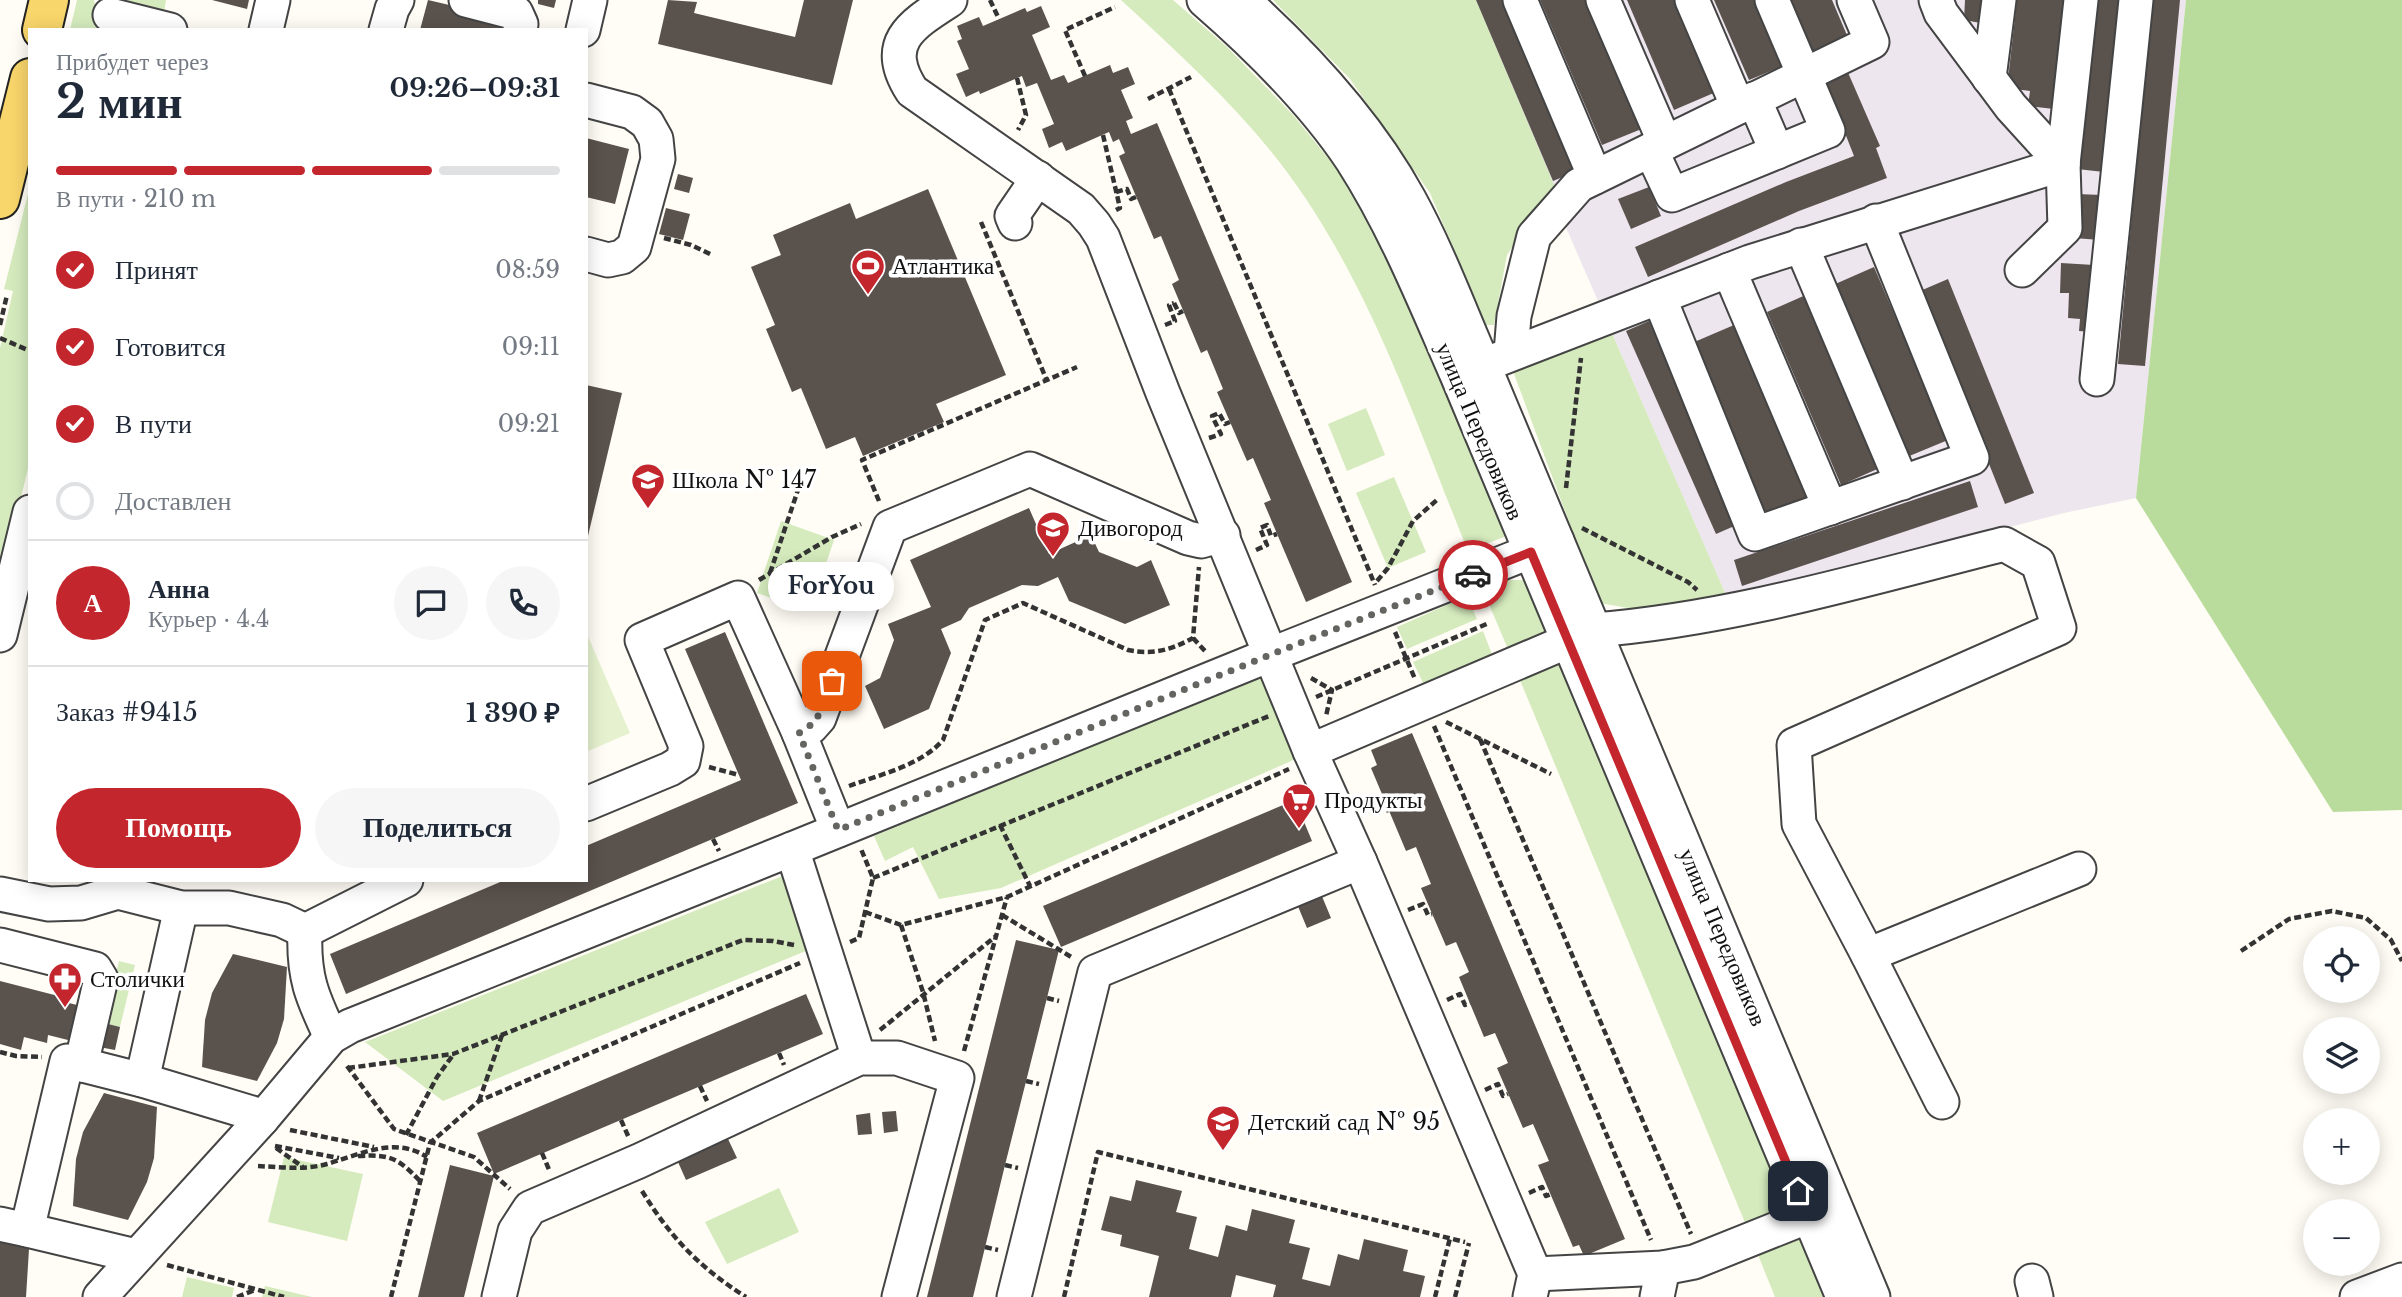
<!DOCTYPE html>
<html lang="ru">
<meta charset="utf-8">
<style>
body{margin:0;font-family:"Libre Baskerville",serif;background:#f6f6f7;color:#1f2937;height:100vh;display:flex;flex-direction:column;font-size:26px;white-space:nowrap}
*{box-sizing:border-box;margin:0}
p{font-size:23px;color:#747a83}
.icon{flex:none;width:38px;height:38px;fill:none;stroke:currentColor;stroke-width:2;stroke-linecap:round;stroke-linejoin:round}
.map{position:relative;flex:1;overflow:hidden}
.drawer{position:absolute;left:28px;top:28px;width:560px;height:854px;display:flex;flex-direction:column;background:#fff;border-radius:0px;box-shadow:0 4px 18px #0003}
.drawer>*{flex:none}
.controls{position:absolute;left:2303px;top:926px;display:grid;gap:14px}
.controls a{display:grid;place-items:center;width:77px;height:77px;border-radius:50%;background:#fff;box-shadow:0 4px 18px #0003;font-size:35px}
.pin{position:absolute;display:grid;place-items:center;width:60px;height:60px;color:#fff;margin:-30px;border-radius:14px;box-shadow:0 4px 10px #0006}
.courier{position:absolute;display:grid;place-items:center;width:70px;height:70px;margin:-35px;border:5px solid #c4262e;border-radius:50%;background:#fff;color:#222;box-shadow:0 2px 9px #0007}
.bubble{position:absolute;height:49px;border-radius:24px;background:#fff;box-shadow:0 4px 18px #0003;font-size:23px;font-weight:700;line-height:49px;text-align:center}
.head em{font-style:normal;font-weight:700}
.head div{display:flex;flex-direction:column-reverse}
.head{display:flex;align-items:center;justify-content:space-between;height:119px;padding:0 28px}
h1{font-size:46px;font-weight:700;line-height:52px}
.bar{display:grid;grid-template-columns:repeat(4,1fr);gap:10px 7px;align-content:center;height:84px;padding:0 28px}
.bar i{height:9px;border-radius:5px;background:#e0e1e3}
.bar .selected{background:#c4262e}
.bar p{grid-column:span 4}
.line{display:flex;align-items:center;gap:18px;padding:0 28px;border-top:2px solid #e0e1e3}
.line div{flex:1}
.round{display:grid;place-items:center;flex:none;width:74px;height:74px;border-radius:37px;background:#f6f6f7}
ol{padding:0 28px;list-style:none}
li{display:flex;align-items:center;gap:21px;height:77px}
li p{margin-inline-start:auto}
li .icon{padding:7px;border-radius:50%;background:#c4262e;color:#fff;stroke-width:4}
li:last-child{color:#747a83}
li i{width:38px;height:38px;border:4px solid #e0e1e3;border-radius:50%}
.primary-button{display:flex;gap:14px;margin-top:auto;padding:14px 28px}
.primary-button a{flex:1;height:80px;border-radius:42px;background:#c4262e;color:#fff;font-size:28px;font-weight:700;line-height:80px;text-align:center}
.primary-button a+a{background:#f6f6f7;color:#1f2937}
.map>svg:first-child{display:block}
.industrial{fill:#eee6ef}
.green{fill:#d5ebbd}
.forest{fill:#b9dc9c}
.pitch{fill:#e6f2cf}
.building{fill:#5a524d}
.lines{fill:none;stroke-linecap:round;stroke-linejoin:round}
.minor-casing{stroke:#444;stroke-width:37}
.major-casing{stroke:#222;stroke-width:42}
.path{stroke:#333;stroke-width:4.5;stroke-dasharray:7 3.5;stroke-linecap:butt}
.minor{stroke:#fff;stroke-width:33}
.major{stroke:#f9d66b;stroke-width:38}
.done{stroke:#646461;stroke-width:7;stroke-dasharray:0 12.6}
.route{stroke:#c4262e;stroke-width:9}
.labels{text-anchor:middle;stroke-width:7;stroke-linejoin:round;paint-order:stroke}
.poi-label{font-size:23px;fill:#111;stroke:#fff;text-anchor:start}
.street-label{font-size:23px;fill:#111;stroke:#fff}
</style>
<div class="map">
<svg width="2402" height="1297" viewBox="0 0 2402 1297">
<rect width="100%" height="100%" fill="#fffdf5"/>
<polygon class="industrial" points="1467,0 2186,0 2136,498 2064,513 1728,600"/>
<g class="green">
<polygon points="77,0 94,0 100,30 70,30"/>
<polygon points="121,0 166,0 164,13 122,3"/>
<path d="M1121,0h52l54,47 67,69 50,62 35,57 130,300 -41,16c-49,-120 -90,-244 -162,-352 -50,-76 -119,-138 -185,-199z"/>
<polygon points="1273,0 1476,0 1557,192 1532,217 1507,255 1494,325 1486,325 1430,193 1350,79"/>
<polygon points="30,186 30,460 0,584 0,348 13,291 4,289"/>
<polygon points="1611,331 1726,595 1640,610 1599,603 1513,371"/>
<polygon points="1366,408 1385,455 1347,471 1328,424"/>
<polygon points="1394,477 1426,552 1388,568 1356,493"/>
<polygon points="781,521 834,540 810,611 757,593"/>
<polygon points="1508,580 1528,580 1552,637 1510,654 1483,590"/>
<polygon points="1467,596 1477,619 1407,649 1397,627"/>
<polygon points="1483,631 1493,657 1425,687 1413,662"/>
<polygon points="1559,656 1789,1207 1746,1225 1517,673"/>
<polygon points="1264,675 1298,758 1001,888 939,899 913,847 885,861 874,836"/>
<polygon points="790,873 813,948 443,1101 365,1042"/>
<polygon points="119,961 135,965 120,1027 104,1023"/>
<polygon points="284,1157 363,1174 347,1241 268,1222"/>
<polygon points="779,1188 799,1232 727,1264 705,1222"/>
<polygon points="1799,1233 1826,1297 1775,1297 1756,1250"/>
<polygon points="187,1277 234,1288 232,1297 182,1297"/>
<polygon points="265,1286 312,1297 262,1297"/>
</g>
<polygon class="forest" points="2186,0 2402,0 2402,810 2333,812 2136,498"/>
<polygon class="pitch" points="586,632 630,733 586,752"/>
<g class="building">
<polygon points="212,0 249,0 247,9"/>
<polygon points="428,0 505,18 502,30 420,30"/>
<polygon points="538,0 556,0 554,8 538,4"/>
<polygon points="668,0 697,2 694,13 795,37 804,0 853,0 832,85 658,44"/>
<polygon points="1476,0 1502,0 1575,172 1553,181"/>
<polygon points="1540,0 1589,0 1644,128 1602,145"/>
<polygon points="1627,0 1677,0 1716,92 1674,110"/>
<polygon points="1714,0 1762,0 1790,63 1749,80"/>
<polygon points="1783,0 1832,0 1849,40 1807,58"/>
<polygon points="1965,0 1988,0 1986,24 1964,20"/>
<polygon points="2017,0 2066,0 2054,109 2028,106 2030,91 2007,88"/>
<polygon points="2095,0 2123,0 2104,172 2077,169"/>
<polygon points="2152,0 2180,0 2145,366 2118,364"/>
<polygon points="1041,6 1050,27 1032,35 1051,80 1064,75 1068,83 1110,65 1113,73 1128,67 1135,84 1121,90 1133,118 1126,121 1131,134 1157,123 1352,582 1306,602 1264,503 1271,500 1253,458 1247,461 1217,392 1223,389 1207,350 1201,353 1172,284 1179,280 1161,236 1154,239 1119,156 1125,153 1119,139 1113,142 1109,132 1066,151 1062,142 1049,148 1042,129 1054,124 1037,83 1026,87 1022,76 980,94 979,91 966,97 956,74 969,69 957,41 962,39 957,26 979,17 983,26 1025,8 1027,12"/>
<polygon points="1846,68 1880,146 1876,148 1887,178 1799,211 1648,277 1635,247 1786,182 1854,156 1823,77"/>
<polygon points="586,138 629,149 615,204 586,197"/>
<polygon points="678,174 693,178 689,193 674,189"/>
<polygon points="1649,187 1661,216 1631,229 1618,199"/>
<polygon points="928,189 1006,375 936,404 944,422 863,456 855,437 826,449 801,388 792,392 766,329 775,325 751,267 781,255 773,235 850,203 856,219"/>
<polygon points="2077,194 2102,195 2100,240 2074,238"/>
<polygon points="666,208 690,214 683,240 659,234"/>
<polygon points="2061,263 2094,265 2091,332 2079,331 2080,319 2068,318 2069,293 2060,293"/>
<polygon points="1874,267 1948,440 1907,457 1833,285"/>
<polygon points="1948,279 2034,493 2005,504 1920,291"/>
<polygon points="1808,294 1882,467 1841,485 1767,312"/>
<polygon points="1649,321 1739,524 1716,534 1626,331"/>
<polygon points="1734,325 1808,497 1766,515 1692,343"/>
<polygon points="586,385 622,393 587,540 586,540"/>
<polygon points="1970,481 1978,507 1742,586 1734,560"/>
<polygon points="1029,508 1049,554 1091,535 1099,552 1137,567 1151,560 1170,605 1125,624 1069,601 1058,577 1038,586 1022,585 969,608 961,620 941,629 951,653 929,709 884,729 865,686 880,678 894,640 888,624 931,607 910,560"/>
<polygon points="725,632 798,803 346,994 330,954 505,880 586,880 586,846 741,780 685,649"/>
<polygon points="1412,733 1625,1239 1584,1256 1579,1245 1573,1247 1538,1165 1549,1161 1533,1124 1523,1128 1497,1068 1508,1063 1495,1033 1484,1037 1459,977 1469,972 1456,942 1446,946 1421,888 1431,884 1416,847 1406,851 1371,768 1377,765 1371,750"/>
<polygon points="1295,800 1312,841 1061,947 1043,906"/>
<polygon points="1321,894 1331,918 1307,928 1297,904"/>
<polygon points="1016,940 1059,950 1005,1165 973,1297 927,1297"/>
<polygon points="233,954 287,967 284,1019 277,1043 257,1081 202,1067 205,1020 212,993"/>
<polygon points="0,981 70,999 69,1003 81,1006 72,1041 48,1035 47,1043 24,1037 21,1050 0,1044"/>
<polygon points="806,994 823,1034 494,1174 477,1133"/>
<polygon points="104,1023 120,1027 115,1050 99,1047"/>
<polygon points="104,1093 157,1107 154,1158 147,1182 128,1220 73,1206 76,1159 83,1132"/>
<polygon points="896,1111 898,1131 884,1133 882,1112"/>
<polygon points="870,1113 872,1134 858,1135 856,1115"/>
<polygon points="728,1139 737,1158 686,1180 678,1162"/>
<polygon points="450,1165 494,1176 464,1297 418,1297"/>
<polygon points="1136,1180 1182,1191 1176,1212 1197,1217 1189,1249 1218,1257 1226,1225 1247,1231 1252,1209 1295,1220 1289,1243 1310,1248 1302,1279 1330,1286 1338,1254 1359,1260 1364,1239 1408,1250 1403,1271 1425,1276 1420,1297 1273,1297 1276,1285 1236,1275 1231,1297 1149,1297 1159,1256 1120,1246 1122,1235 1101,1230 1110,1196 1131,1201"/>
<polygon points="0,1242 29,1249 26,1297 0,1297"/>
</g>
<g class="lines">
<g class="minor-casing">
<g id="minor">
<polyline points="466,0 516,13 521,24 520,30"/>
<path d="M950,0c-39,25 -69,43 -38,91l169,118 13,15 9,14 60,155 147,358 50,111 175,412 -5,23"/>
<path d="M1204,0c54,47 108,100 148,160 43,67 73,142 105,215l386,922"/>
<path d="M1243,0c63,57 125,124 166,199 29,53 50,110 74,165l390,933"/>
<polyline points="1520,0 1595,177"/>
<polyline points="1603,0 1665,143"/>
<polyline points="1692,0 1738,107"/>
<polyline points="1936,0 1941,13 2011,107 2063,164"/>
<polyline points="110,15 170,30"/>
<polyline points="266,30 273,0"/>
<polyline points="386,30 392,9 397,0"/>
<polyline points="583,30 590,0"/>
<polyline points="1989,78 1999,0"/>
<polyline points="1754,99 1777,152"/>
<polyline points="586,100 632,112 647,123 656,139 658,159 634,247 622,257 608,260 586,254"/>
<polyline points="1651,150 1672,195 1828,131 1772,0"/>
<polyline points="1015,223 1012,216 1038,178"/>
<polyline points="1801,245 1902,483"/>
<polyline points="1729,270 1830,508"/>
<polyline points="2022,270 2065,228 2063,164 2081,0"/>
<polyline points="1659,297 1755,534 1972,458 1876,221"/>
<polyline points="1511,353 1514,316 1534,236 1579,185 1872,42 1854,0"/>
<polyline points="1463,373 1750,262 2063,164"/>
<polyline points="2097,379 2136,0"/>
<polyline points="0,635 30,512"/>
<polyline points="799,733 811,727 819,718 890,527 1030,469 1188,538 1201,541 1223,535"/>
<path d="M1310,751l284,-121c139,-11 275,-52 410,-86l34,19 21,65 -265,117 5,79 69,131 211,-86"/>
<polyline points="586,804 670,769 683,761 686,746 642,640 738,598 799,733 838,830"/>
<polyline points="792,849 859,1058"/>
<polyline points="0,894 49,904 81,903 118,892 181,908 229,908 282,920 305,931"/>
<polyline points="305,931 406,880"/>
<path d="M305,931c-2,46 7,66 26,106"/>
<polyline points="0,945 95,969 101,979 81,1065"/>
<polyline points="1868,955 1942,1102"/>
<polyline points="142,1080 181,908"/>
<polyline points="0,1224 27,1230 67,1061 142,1080 252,1113 262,1119"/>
<polyline points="27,1230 136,1256"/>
<polyline points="1535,1274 1663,1268 1694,1262 1829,1208"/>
<polyline points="2032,1281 2036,1297"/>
<polyline points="100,1297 262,1119 331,1037 350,1026 792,849 1272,654 1557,541"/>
<polyline points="499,1297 515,1231 530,1208 639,1161 859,1058 897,1058 957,1078 899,1297"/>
<polyline points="1014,1297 1095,972 1360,862"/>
<polyline points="1657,1297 1663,1268"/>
<polyline points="2357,1297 2402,1280"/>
</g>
</g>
<g class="major-casing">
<g id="major">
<polyline points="42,30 49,0"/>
<polyline points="0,199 30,78"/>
</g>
</g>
<g class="path">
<polyline points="990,0 999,19"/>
<polyline points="1085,76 1065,30 1115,7"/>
<polyline points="1017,78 1026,115 1018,130"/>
<polyline points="1169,89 1375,585"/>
<polyline points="1148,99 1191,77"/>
<polyline points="1103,135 1120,208 1116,210"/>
<polyline points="1116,192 1127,189 1131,199 1136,197"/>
<polyline points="981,222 1047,381"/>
<polyline points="664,238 691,245 712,255"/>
<polyline points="1174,303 1179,313 1183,311"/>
<polyline points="0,325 7,295"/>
<polyline points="1165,325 1175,321 1169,305 1174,303"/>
<polyline points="0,338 30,351"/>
<polyline points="1209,438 1221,434 1212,416 1219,413 1225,424 1230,422"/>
<polyline points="1566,488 1581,358"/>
<polyline points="879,501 862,460 1077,367"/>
<polyline points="1582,528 1688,582 1697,590"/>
<polyline points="1256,550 1267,545 1260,528 1267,525 1271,536 1277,534"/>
<polyline points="770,573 801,481"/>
<polyline points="759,580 832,537 861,524"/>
<polyline points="1377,581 1388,568 1413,521 1438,499"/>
<polyline points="1395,632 1415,679"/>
<polyline points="1193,638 1205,651"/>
<polyline points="1311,678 1332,690 1326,716"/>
<polyline points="1316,697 1489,623"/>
<polyline points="1446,722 1551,774"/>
<polyline points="1434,726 1651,1240"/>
<polyline points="1480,739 1691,1234"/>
<polyline points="709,767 739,775"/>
<path d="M849,786c32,-12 71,-20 94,-46l42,-120 38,-17 105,47c25,5 43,0 65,-12l6,-71"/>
<polyline points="1363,807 1380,800 1385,811 1388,810"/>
<polyline points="1000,825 1030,886"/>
<polyline points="713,839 719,851"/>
<polyline points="873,878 1269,716"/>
<polyline points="1408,910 1423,904 1428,915 1432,914"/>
<polyline points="865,912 901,925 1007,897 1289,769"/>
<polyline points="1002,915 1073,958"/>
<polyline points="901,925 923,992 935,1041"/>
<polyline points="850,942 859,938 873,878 861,849"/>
<polyline points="2241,951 2289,919 2332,911 2366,918 2391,940 2402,961"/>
<polyline points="1047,998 1059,1001"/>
<polyline points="1447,1000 1460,994 1465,1005 1470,1003"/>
<polyline points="880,1030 996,936"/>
<polyline points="964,1051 1007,897"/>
<polyline points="0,1052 16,1056 42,1057"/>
<polyline points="779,1053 784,1065"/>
<polyline points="347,1066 394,1129 474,1157 510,1189"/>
<polyline points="348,1068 453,1054 743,940 773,941 794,945"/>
<polyline points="1026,1081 1039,1084"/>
<polyline points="700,1086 707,1101"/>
<polyline points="1485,1090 1498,1084 1503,1096 1508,1094"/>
<polyline points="479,1101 502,1035"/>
<polyline points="621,1120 629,1138"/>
<polyline points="290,1130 374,1147"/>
<polyline points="406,1135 437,1077 453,1055"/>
<polyline points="275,1146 339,1158"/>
<polyline points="276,1148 303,1167"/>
<polyline points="542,1153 550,1172"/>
<path d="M358,1156c32,-2 40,2 62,25"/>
<polyline points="1005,1165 1018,1168"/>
<path d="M258,1166c21,1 44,4 65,-1 35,-9 70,-30 104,-8"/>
<path d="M642,1191c29,47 57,76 104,106"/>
<polyline points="1529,1193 1542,1187 1546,1196 1551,1194"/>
<polyline points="985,1247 998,1250"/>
<polyline points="167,1265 284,1297"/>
<polyline points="237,1297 255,1290"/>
<polyline points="391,1297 430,1143 479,1101 800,963"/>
<polyline points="1064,1297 1098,1152 1465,1242"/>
<polyline points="1435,1297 1450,1238"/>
<polyline points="1455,1297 1469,1243"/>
</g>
<use href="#minor" class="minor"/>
<use href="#major" class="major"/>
</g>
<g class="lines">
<path class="done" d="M832,681c-8,22 -11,41 -33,52l39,97 434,-176 201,-79"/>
<polyline class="route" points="1473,575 1531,552 1798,1191"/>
</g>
<defs>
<g id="stadium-pin" transform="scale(1.75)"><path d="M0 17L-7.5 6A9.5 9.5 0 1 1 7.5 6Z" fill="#c4262e" stroke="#fff"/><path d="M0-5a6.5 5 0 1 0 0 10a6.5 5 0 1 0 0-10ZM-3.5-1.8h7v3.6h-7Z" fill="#fff"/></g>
<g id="school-pin" transform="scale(1.75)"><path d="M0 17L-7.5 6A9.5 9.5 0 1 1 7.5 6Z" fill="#c4262e" stroke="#fff"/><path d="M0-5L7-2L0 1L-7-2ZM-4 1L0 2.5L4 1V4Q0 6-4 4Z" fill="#fff"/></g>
<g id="supermarket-pin" transform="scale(1.75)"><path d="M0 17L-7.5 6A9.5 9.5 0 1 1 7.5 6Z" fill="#c4262e" stroke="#fff"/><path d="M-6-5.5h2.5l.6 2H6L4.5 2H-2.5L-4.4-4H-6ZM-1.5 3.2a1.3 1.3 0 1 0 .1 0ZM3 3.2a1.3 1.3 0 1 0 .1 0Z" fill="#fff"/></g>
<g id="pharmacy-pin" transform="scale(1.75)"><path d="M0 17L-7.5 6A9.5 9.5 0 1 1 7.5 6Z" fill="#c4262e" stroke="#fff"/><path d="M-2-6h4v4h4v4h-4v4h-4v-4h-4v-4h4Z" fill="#fff"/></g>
</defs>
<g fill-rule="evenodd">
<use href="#stadium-pin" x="868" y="266"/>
<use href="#school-pin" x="648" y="480"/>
<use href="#school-pin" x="1053" y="528"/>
<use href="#supermarket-pin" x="1299" y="800"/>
<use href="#pharmacy-pin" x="65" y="979"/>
<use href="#school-pin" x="1223" y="1122"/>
</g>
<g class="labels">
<g class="poi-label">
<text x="892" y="274">Атлантика</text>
<text x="672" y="488">Школа № 147</text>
<text x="1078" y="536">Дивогород</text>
<text x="1324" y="808">Продукты</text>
<text x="90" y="987">Столички</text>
<text x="1248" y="1130">Детский сад № 95</text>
</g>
<g class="street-label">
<text transform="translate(1480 431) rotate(67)" y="8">улица Передовиков</text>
<text transform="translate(1723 937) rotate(67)" y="8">улица Передовиков</text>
</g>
</g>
</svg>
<div class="controls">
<a><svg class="icon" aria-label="locate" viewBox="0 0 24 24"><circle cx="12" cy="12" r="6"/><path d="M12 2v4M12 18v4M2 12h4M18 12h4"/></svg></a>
<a><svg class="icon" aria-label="layers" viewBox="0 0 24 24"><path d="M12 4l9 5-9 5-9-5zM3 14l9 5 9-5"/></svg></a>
<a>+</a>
<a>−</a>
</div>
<div class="pin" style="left:832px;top:681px;background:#ea580c"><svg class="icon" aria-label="bag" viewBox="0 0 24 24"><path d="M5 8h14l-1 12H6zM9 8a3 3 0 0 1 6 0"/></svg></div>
<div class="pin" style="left:1798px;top:1191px;background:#1f2937"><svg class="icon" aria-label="home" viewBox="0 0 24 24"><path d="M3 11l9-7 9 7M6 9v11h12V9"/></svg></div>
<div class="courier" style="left:1473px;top:575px"><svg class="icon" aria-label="car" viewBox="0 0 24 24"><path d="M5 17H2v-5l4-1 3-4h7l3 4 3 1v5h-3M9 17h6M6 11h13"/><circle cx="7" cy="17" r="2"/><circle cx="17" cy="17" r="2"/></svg></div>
<div class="bubble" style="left:768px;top:562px;width:126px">ForYou</div>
<section class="drawer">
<div class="head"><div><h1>2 мин</h1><p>Прибудет через</p></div><em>09:26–09:31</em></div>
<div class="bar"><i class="selected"></i><i class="selected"></i><i class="selected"></i><i></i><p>В пути · 210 m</p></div>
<ol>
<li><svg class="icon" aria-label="check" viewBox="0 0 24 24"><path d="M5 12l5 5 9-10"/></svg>Принят<p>08:59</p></li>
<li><svg class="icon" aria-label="check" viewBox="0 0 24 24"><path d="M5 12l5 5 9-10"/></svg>Готовится<p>09:11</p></li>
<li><svg class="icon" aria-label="check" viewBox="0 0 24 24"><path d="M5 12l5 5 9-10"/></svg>В пути<p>09:21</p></li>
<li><i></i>Доставлен</li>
</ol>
<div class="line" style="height:126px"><b class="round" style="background:#c4262e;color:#fff">А</b><div><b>Анна</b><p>Курьер · 4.4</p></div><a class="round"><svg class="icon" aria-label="chat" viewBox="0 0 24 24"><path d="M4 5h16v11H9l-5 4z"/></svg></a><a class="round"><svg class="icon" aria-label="phone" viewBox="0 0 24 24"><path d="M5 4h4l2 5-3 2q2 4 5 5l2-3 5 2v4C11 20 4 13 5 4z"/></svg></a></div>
<div class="line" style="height:91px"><div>Заказ #9415</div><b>1 390 ₽</b></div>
<div class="primary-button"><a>Помощь</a><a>Поделиться</a></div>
</section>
</div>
